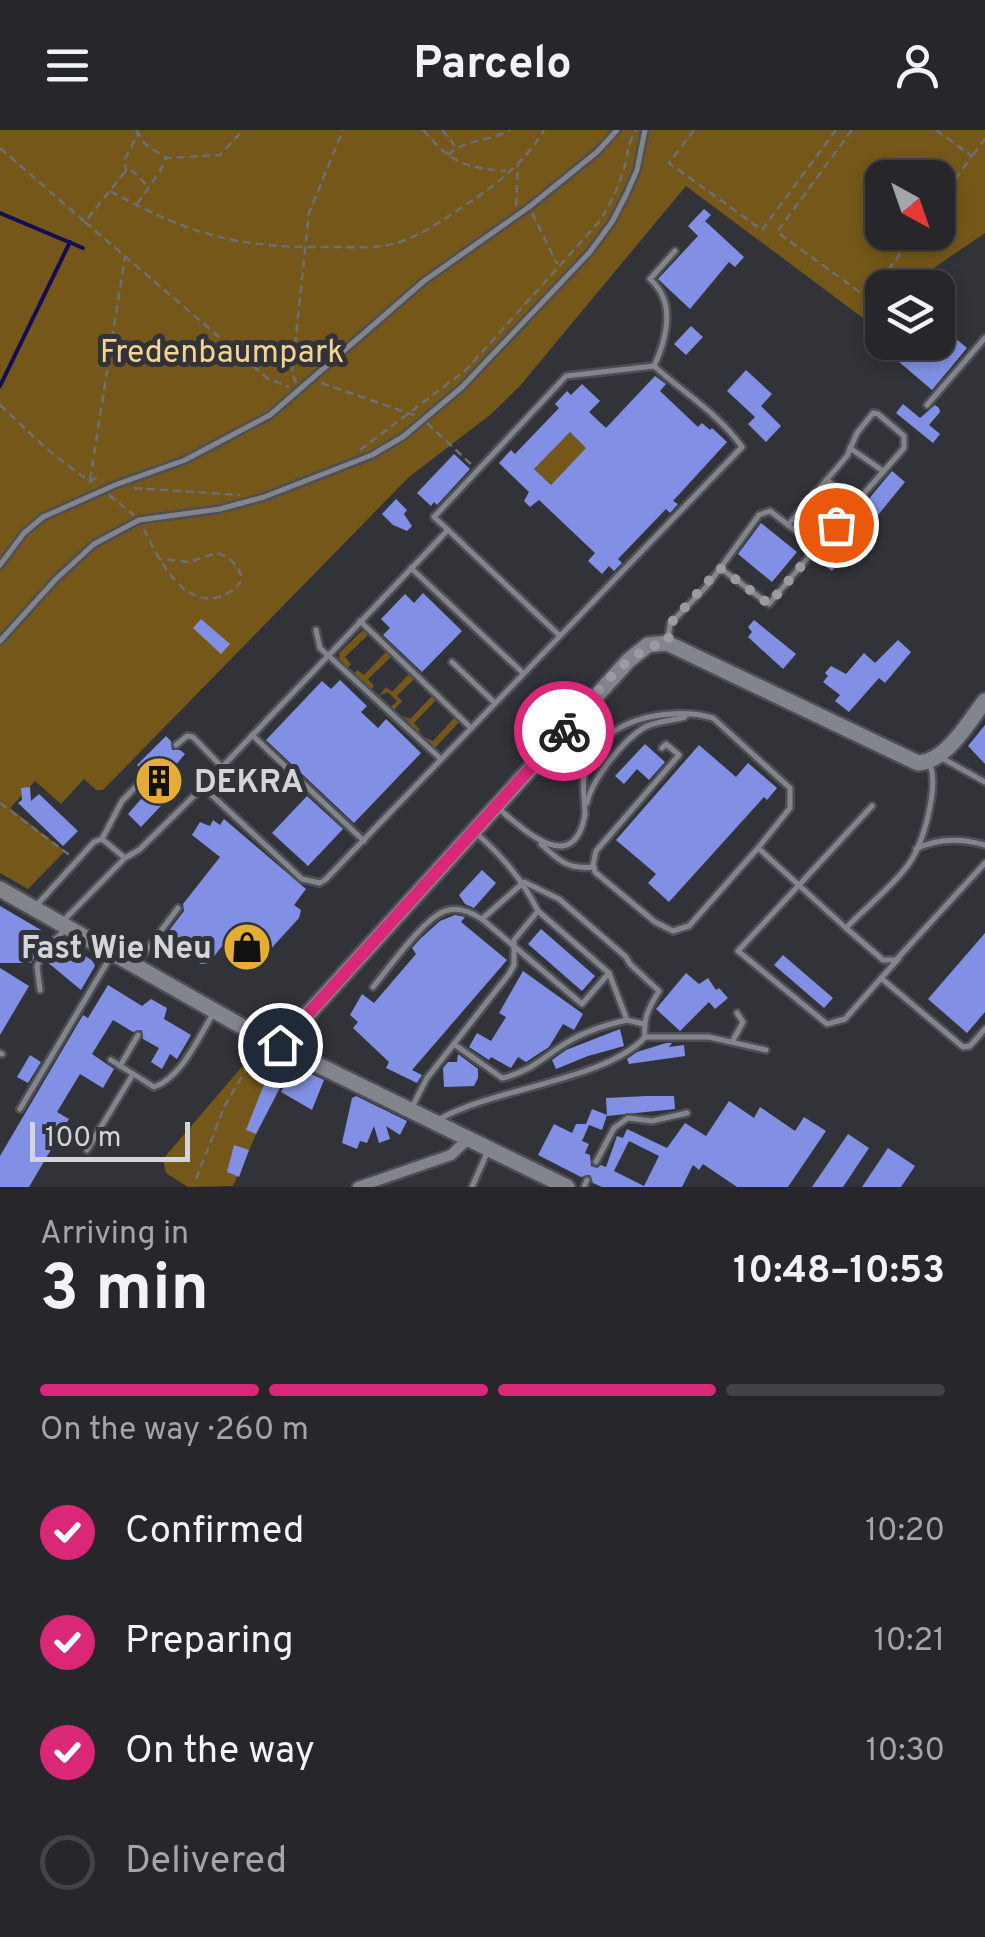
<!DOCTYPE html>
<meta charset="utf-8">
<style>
body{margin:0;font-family:Overpass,sans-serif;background:#2e2e33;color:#f1f3f6;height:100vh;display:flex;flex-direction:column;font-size:38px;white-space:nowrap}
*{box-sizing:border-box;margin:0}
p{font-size:32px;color:#a4a5a9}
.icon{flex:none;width:55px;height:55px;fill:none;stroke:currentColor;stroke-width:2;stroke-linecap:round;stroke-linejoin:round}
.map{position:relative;height:1057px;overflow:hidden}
.drawer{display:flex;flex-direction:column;background:#26262b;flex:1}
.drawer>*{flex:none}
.needle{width:65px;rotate:140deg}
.fabs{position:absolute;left:865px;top:30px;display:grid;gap:20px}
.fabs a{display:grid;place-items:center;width:90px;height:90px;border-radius:20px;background:#26262b;box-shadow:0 5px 15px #0003,0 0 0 2px #424347;font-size:50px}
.scale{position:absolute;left:30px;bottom:25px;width:160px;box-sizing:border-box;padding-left:10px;border:5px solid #d4d5d9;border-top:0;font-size:28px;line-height:35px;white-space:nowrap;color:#d4d5d9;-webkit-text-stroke:8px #323339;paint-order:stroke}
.pin{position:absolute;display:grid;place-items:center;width:85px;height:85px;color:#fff;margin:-42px;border:5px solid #fff;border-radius:50%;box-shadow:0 2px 10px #0007}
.courier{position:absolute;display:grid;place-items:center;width:100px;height:100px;margin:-50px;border:8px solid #db2777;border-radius:50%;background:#fff;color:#222;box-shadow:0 2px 12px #0007}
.head em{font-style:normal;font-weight:700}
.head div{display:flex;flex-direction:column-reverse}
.head{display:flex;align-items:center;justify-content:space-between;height:170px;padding:0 40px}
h1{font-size:65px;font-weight:700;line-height:75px}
.bar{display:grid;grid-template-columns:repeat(4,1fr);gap:15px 10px;align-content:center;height:120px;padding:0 40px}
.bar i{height:12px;border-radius:8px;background:#424347}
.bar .active{background:#db2777}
.bar p{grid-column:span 4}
ol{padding:0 40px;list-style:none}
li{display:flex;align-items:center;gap:30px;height:110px}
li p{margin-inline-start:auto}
li .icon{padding:10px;border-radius:50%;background:#db2777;color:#fff;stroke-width:4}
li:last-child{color:#a4a5a9}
li i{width:55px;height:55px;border:5px solid #424347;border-radius:50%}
header{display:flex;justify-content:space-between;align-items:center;height:130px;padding:0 40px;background:#26262b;font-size:45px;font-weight:700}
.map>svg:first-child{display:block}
.green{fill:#745719;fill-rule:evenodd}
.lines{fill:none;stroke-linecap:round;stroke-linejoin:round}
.stream{stroke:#130d58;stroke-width:4}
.building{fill:#8190e4;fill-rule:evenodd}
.lane-casing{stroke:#4e4f55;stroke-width:10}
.street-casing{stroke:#4e4f55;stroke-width:15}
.secondary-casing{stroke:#4e4f55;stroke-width:20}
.path{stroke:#6e6f74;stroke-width:2.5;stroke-dasharray:8 5;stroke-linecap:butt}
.lane{stroke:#83858c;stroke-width:5}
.street{stroke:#83858c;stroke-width:10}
.secondary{stroke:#83858c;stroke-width:15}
.done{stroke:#9b9ca1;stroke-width:10;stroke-dasharray:0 18}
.route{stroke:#db2777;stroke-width:12}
.labels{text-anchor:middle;stroke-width:10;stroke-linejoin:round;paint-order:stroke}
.park-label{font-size:32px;fill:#f7d390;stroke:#323339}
.poi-label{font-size:32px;font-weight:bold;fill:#d4d5d9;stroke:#323339;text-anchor:start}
</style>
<header><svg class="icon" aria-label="menu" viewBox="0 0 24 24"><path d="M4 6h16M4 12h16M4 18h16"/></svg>Parcelo<svg class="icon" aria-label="person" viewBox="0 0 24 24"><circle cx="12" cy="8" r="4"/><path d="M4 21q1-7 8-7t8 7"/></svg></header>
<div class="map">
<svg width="985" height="1057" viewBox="0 0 985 1057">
<rect width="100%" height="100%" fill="#323339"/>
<g class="green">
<path d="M0,0h985v103l-79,54 -24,1v16l-19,14 -177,-132 -167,201 -29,28 -81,62 -306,313h-7l-12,-11 -23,25 -26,-23 -25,27 55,43 -37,38 -28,-16zM882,48h56v54h-56z"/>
<polygon points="570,302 580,312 590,304 595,309 551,355 534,339"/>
<polygon points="362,501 368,502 461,590 435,618 425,607 433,611 455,587 436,570 414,593 420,600 418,602 402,585 410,589 432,566 414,549 397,566 402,571 394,580 391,577 397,571 388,562 379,566 386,557 392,562 409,544 391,527 368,549 374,556 370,561 353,545 357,540 364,545 386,522 368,505 345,527 351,534 346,539 340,533 339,523"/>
<polygon points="258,918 288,933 233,1056 188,1057 166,1043 163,1029"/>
</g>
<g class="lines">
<g class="stream">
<polyline points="0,83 83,118"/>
<polyline points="0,256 70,112"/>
</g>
</g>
<g class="building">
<polygon points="704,79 711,85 705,91 744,127 735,137 729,132 690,179 658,149 698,106 688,96"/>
<polygon points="938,194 967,218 932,260 898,231 913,212 938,212"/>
<polygon points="691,196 703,207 686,225 674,214"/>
<polygon points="746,240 772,264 761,276 781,296 766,312 748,294 755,287 727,261"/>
<path d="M655,246l11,8 -6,7 38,36 4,-4 8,7 2,-2 15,14 -54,59 5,3 -8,9 -4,-4 -48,50 4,4 -8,8 -5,-5 -7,8 -14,-13 7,-8 -56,-53 -9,7 -6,-6 5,-9 -30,-29 12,-13 4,4 44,-46 -4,-4 12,-13 4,4 11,-11 18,17 -11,11 17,16zM570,302l16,16 -35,37 -17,-16z"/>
<polygon points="903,274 920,288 935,275 939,278 940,282 929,295 940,304 933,313 896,283"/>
<polygon points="454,324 470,339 437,375 434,372 431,376 417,363"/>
<polygon points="892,341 905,352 832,441 818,430"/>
<polygon points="396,369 407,380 404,384 412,396 407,401 393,395 382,384"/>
<polygon points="761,393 797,422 772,452 738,424"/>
<polygon points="423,463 462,501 422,542 383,505 390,498 381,489 405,464 414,473"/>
<polygon points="201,489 230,514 221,524 193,498"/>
<polygon points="754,490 796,524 783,539 748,507 752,502 748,497"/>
<polygon points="898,510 911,522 885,553 879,548 849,582 835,571 840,565 823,552 828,546 825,543 831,536 846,544 864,523 875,533"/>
<polygon points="340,550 367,576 361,582 378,598 386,589 421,623 354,693 266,610 322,551 331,559"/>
<polygon points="985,595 985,634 968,616"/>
<polygon points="166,606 171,611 172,620 180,620 185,624 163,650 175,661 141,697 128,684 155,653 151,650 152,641 142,641 137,635"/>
<polygon points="645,614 665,632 649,650 637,639 624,654 615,646"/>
<polygon points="699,615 736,647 748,633 777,658 767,670 764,667 669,772 648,753 656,744 616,710"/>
<polygon points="30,657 31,671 39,664 78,701 63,716 18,673 22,670 21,658"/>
<polygon points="307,666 343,699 308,736 272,703"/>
<polygon points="224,689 306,759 294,775 301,780 299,788 256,835 226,811 209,833 201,834 188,824 183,825 182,819 169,809 168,802 184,781 183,774 220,727 192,705 200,692 210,696 213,690 220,695"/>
<polygon points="482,740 496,753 474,778 465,774 459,765"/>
<polygon points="0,776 41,800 48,819 56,816 66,822 76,820 93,831 95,836 81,860 46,831 43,822 37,823 31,833 0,833"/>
<polygon points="455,785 465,787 461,792 507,830 412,940 422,945 417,953 386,938 389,932 353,898 358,892 350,885 362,864 374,873 416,824 412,818 421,808 440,791"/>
<polygon points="541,799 595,846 582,861 528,814"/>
<polygon points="985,803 985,882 967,903 928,869"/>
<polygon points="783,825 833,868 824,878 774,835"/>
<polygon points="0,838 29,856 0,905"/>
<polygon points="523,841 583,884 574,900 563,894 549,917 526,932 518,927 511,938 491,927 489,930 469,917 477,903 491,911 506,887 499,883"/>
<polygon points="686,843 699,854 708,848 716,860 719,858 728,868 715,879 709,872 680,901 656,879"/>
<polygon points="108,855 142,876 151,869 167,878 164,889 191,905 177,929 170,924 162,939 151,932 159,918 143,909 142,900 133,902 113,890 92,924 114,939 103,958 80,944 57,982 69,989 29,1057 0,1057 0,1026 83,885 88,888"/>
<polygon points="620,899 624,916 588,926 556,939 552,930 566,920"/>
<polygon points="666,913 672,913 669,917 684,915 685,926 629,934 627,929 637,922"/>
<polygon points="458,924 478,939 478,948 474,956 444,957 443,938 448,932 457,932"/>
<polygon points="30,925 41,932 28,953 17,947"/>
<polygon points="294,936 324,950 312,980 281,962"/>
<polygon points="267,947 282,954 256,1004 246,1000"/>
<polygon points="356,966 407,991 400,1005 386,996 390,1009 379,1013 374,996 367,1013 360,1011 357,1019 342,1013 352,968"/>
<polygon points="647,966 674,966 675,979 607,986 606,968"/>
<path d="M729,971l25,17 6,-11 35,24 9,-14 22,14 -38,56h-51l-34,-23 -4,6 -6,-5 -11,22h-80l-9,-4 -3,-8 -9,2 -43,-22 16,-31 18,9 4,-9h10l6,-15 15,6 -5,15 -13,-5 -7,16 7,3 -4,9 5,2 1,11 6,2 4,-3 5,2 11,-31 6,2 4,-9 40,19 18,-25 21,13zM629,1011l30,15 -15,30 -30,-15z"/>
<polygon points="848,1004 869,1018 843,1057 812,1057"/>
<polygon points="234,1015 249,1020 239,1047 227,1042"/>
<polygon points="888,1018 915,1036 901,1057 862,1057"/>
</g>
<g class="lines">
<g class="lane-casing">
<g id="lane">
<path d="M654,236c13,-28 22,-64 -4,-87l25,-28"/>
<polyline points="927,275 985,208"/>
<polyline points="850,318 883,341"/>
<polyline points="827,350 855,373"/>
<polyline points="788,395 847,326 857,303 873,283 878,284 904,306 904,318 817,417"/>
<polyline points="0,435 24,403 43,387 115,355 185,330 270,285 424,151 529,77 597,22 617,0"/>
<polyline points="411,438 523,543"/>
<polyline points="360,491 471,598"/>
<polyline points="316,500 320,518 441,629"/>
<polyline points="668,508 670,494 708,455 759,385 770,381 817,417 769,474 720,438"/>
<polyline points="0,511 56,449 94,414 139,390 220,379 264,367 372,325 404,306 462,257 589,123 612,92 626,65 637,40 645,0"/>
<polyline points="452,532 495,573"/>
<polyline points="252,605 364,711"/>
<polyline points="176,615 187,606 193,607 222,637"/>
<path d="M662,618l4,-4 13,11 -83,96 -3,14 2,7 60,50 18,9 16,-5 69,-78 88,80c20,-21 45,-40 62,-63 15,-20 31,-77 22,-100"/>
<polyline points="940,627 985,652"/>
<path d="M203,657l99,92 18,4 6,-4 416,-432c-24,-34 -57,-53 -88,-81l-88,10 -132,141 14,13"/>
<path d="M587,673c5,-24 36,-63 58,-76 11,-6 27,-6 40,-10"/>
<polyline points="872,676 738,821 827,894 845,889 899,828"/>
<path d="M498,678c26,22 76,70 87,6"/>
<path d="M585,685c0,-13 -3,-27 -1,-40 10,-55 83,-70 129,-57l77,70v20l-32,40"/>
<polyline points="102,709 122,671 147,645"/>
<path d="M541,714c17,16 27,26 53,23"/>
<path d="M916,719c22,-11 45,-11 69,-4"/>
<polyline points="35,777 94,712 102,709 125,728"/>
<polyline points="538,781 609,843 627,890 644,894"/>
<polyline points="62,792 125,728 139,720 203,657 448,400 559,505"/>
<polyline points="846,798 883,830 896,830 985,733"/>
<polyline points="51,813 65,800"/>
<polyline points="137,833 178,778"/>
<path d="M609,843l-27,31 -100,-85 42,-37 35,17 67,58 4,7 29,27c-10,16 -16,27 -14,46h64l57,13"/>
<polyline points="881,848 963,917 970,916 985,899"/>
<path d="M373,857c16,-19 50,-68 72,-76 13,-5 26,1 37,8"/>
<polyline points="40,860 37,836 41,828"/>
<polyline points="732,912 743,892 737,883"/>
<path d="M454,914l48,34c26,-5 42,-21 64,-35 19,-12 39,-18 61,-23"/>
<polyline points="0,923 2,924"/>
<path d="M111,930l43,27c28,-10 44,-49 59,-73"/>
<polyline points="120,936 138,905"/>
<path d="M412,977l15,-29 82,-104 5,-9v-25l24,-29c-16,-32 -35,-54 -62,-78"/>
<polyline points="20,979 111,826"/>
<path d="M440,989c54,-31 167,-39 205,-82"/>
<polyline points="87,1020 133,944"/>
<polyline points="596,1032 614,998 628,988 652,991 687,983"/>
<polyline points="472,1057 487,1023"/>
<polyline points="584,1057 587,1050"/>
</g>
</g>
<g class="street-casing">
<polyline id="street" points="358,1057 451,1025 467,1010"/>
</g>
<g class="secondary-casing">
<g id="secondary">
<polyline points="0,759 257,905 567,1057"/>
<path d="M280,915l349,-385 19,-15 19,-2 251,120c29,-2 50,-41 67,-62"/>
</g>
</g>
<g class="path">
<polyline points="136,0 145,14 166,28"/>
<path d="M423,0c29,33 40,37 83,41"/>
<polyline points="442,0 455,16"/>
<polyline points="694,0 669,33 762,100 836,0"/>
<polyline points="852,0 777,102 868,168 916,102"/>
<polyline points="936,0 972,26 938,73"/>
<polyline points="0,18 85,92 124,43 133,41 149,58"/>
<path d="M448,25c17,-16 43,-14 62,-25"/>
<polyline points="973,25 985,9"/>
<polyline points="126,42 125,29 138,4"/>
<path d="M110,61c82,45 128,57 220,56 22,0 49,2 70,-5 23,-8 46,-24 67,-38 29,-19 59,-43 77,-74"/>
<polyline points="137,74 159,43 166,28 220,25 243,0"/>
<polyline points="516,76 518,34"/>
<polyline points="532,83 557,134"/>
<polyline points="85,92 267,248 289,257"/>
<polyline points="296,253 292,243 309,83 343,0"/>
<polyline points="321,253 417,286"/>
<polyline points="0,275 49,321 90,352"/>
<polyline points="427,293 473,336"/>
<path d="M360,320l106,-80 132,-147c13,-19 22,-39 28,-61 2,-13 3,-21 10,-32"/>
<polyline points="90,350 125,126"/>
<polyline points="90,352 95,348 102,351"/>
<polyline points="134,358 240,365"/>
<polyline points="109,365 134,385"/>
<path d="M144,399c13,28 41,84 80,66 9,-4 13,-7 18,-16 -3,-13 -12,-22 -25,-26l-28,9 -29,-3"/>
<polyline points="0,673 72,727"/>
<polyline points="196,1049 225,975 259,918"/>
</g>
<use href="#lane" class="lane"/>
<use href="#street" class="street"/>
<use href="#secondary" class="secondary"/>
</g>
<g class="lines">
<path class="done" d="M564,601c29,-31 60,-82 104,-89l2,-18 50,-56 49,36 67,-79"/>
<polyline class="route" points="280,915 564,601"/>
</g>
<defs>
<g id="building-disc" transform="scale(2.5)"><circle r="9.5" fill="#e5ad35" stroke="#323339"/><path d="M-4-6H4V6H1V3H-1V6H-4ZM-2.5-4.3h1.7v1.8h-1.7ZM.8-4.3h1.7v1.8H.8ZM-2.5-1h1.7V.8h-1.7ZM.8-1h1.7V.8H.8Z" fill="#111"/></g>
<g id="shop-disc" transform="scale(2.5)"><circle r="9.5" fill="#e5ad35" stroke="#323339"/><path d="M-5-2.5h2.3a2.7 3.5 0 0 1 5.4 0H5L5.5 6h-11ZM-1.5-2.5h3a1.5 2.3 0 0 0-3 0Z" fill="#111"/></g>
</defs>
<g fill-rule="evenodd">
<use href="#building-disc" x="159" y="651"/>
<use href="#shop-disc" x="247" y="817"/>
</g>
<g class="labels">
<g class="park-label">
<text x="222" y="232">Fredenbaumpark</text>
</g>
<g class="poi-label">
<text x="194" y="662">DEKRA</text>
<text x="212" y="828" text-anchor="end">Fast Wie Neu</text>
</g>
</g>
</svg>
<div class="fabs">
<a><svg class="needle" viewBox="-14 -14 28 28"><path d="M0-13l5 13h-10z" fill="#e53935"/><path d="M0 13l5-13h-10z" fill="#a4a5a9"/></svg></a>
<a><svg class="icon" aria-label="layers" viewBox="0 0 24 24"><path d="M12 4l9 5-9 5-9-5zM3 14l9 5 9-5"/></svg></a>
</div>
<div class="scale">100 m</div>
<div class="pin" style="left:836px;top:395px;background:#ea580c"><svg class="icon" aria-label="bag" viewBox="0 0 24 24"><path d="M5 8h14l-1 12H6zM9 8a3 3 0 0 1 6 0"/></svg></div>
<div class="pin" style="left:280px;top:915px;background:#1f2937"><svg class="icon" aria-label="home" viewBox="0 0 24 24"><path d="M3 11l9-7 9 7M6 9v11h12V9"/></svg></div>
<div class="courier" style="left:564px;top:601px"><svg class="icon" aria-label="bike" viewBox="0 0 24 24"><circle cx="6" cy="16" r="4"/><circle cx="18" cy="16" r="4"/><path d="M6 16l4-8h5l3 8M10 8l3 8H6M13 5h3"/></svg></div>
</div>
<section class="drawer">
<div class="head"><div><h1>3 min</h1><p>Arriving in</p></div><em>10:48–10:53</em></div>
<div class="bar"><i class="active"></i><i class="active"></i><i class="active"></i><i></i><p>On the way · 260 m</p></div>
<ol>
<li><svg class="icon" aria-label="check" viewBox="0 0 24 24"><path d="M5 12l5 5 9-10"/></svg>Confirmed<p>10:20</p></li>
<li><svg class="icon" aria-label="check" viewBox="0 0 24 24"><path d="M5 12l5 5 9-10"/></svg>Preparing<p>10:21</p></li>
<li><svg class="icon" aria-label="check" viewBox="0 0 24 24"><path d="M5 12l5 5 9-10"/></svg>On the way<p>10:30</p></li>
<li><i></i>Delivered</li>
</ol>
</section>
